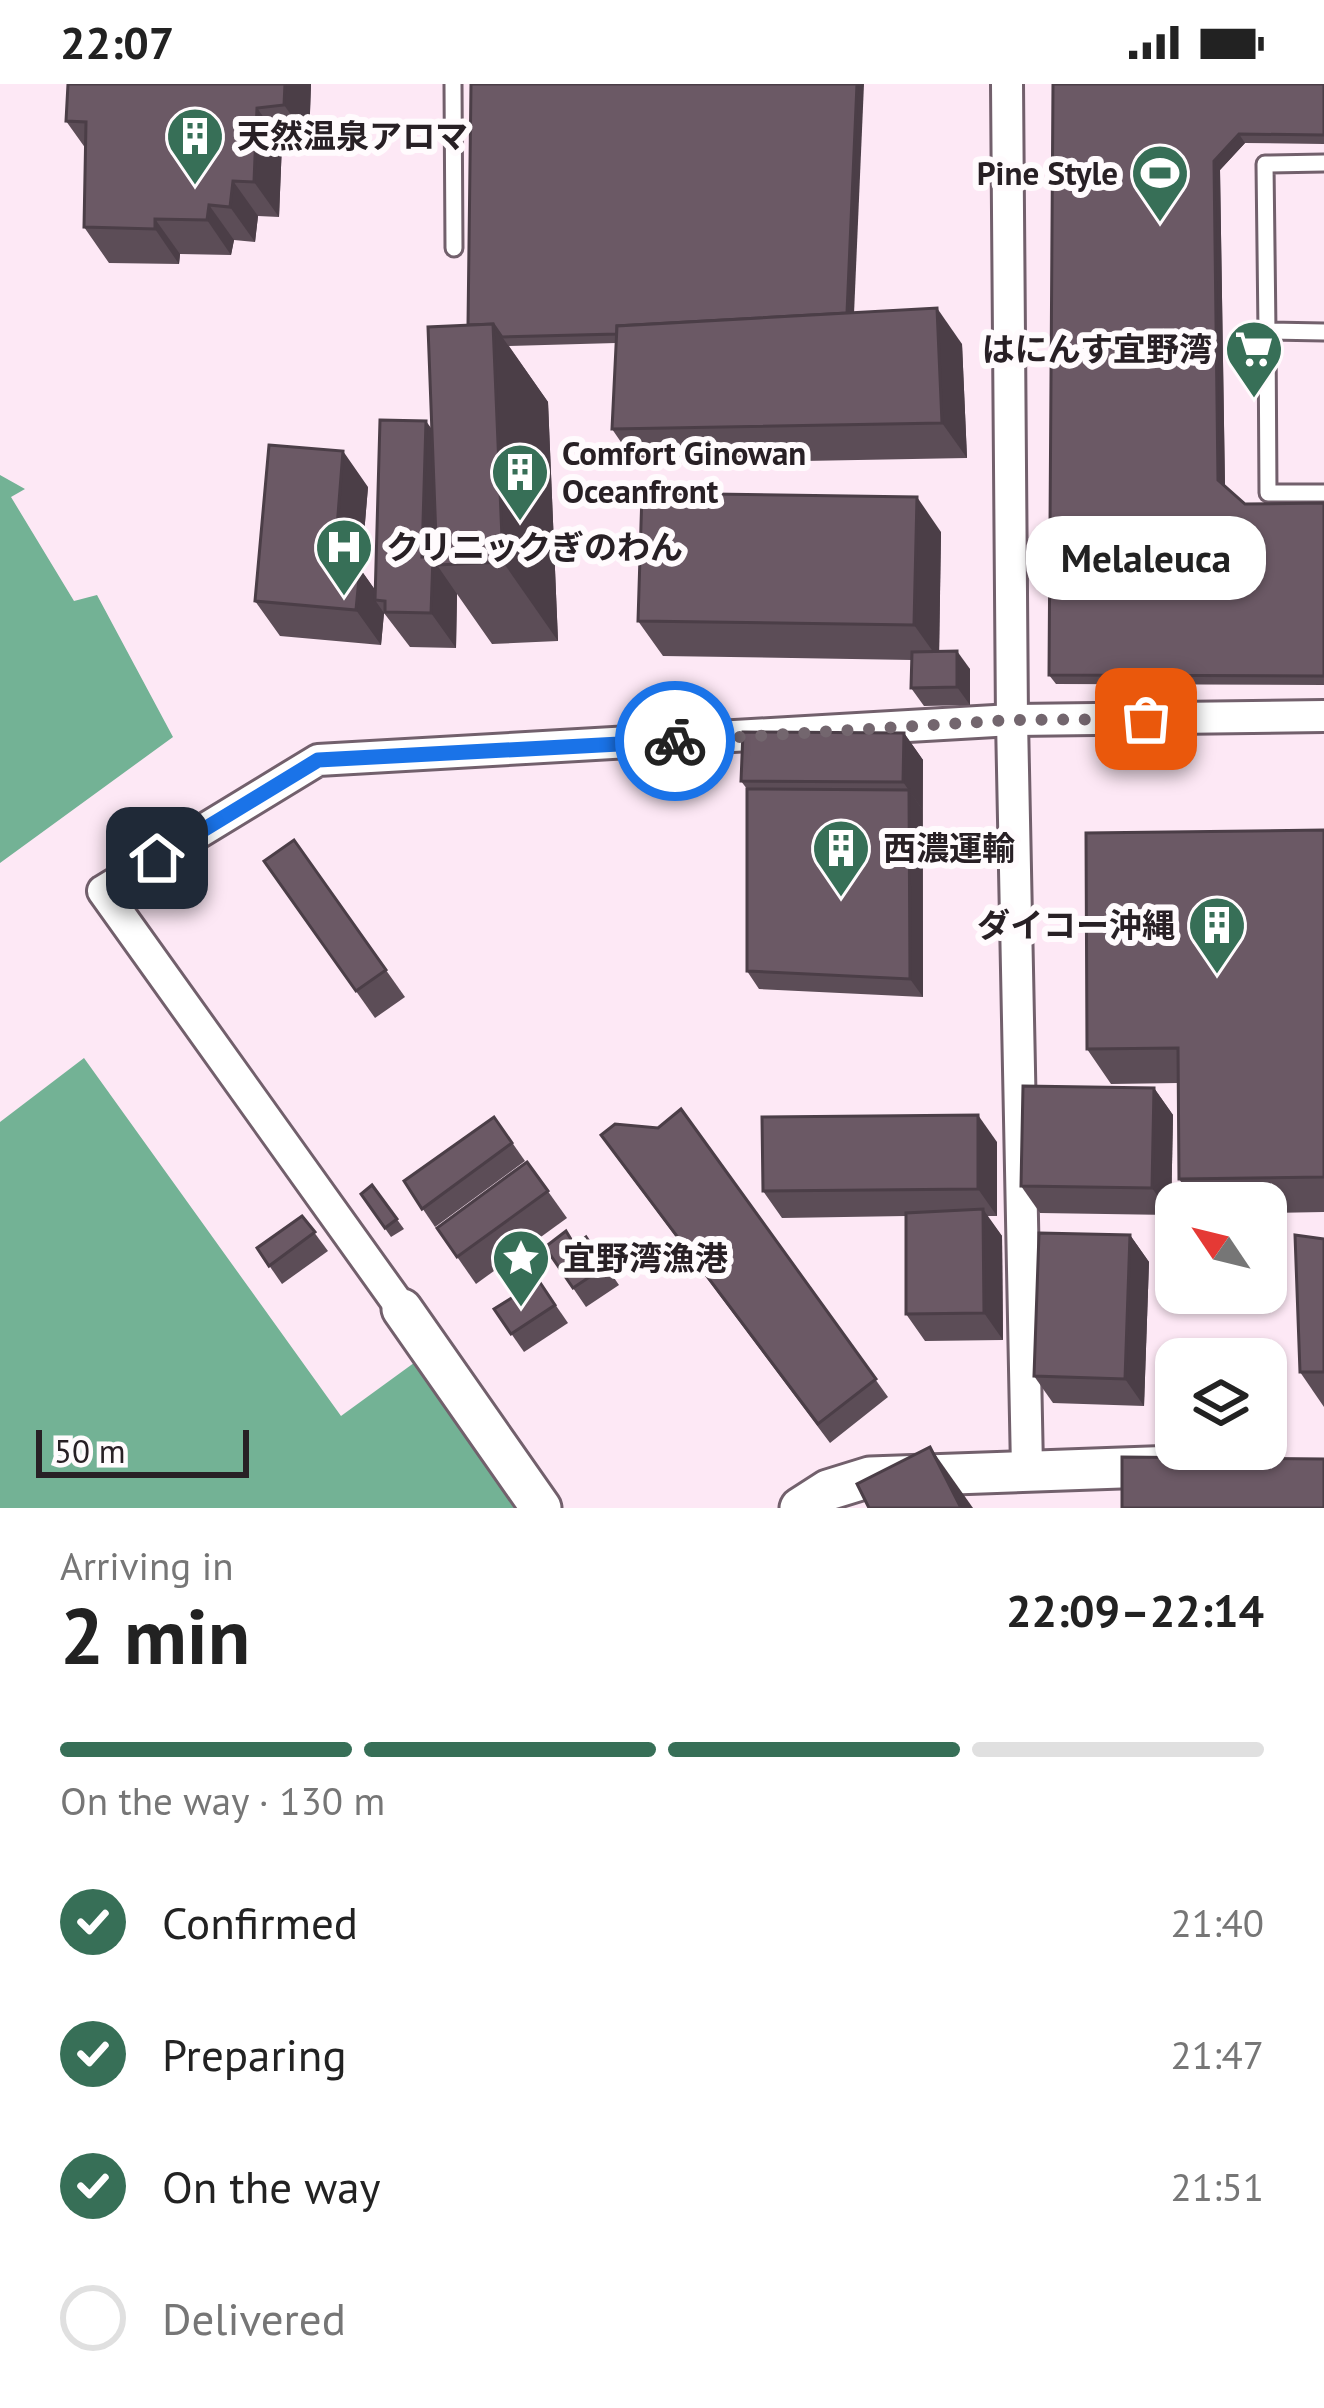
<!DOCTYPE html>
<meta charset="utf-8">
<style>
body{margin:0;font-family:"PT Sans","Noto Sans JP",sans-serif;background:#f6f6f6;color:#222;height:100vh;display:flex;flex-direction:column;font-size:45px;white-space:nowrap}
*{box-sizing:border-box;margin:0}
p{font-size:39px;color:#767676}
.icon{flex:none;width:66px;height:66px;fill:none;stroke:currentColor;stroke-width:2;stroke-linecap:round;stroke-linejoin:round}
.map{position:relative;height:1424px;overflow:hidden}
.side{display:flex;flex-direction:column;background:#fff;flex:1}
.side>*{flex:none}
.needle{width:78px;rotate:305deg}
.fabs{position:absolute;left:1155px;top:1098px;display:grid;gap:24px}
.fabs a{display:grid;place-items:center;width:132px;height:132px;border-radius:24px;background:#fff;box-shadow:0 3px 9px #0004;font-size:60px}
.scale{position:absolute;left:36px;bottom:30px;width:213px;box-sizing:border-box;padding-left:12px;border:6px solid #282025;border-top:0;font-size:33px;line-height:42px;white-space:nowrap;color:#282025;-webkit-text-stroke:9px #fffbfd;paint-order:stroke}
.pin{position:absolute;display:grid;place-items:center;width:102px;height:102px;color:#fff;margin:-51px;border-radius:24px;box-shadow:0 6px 18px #0006}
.courier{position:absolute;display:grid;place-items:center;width:120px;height:120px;margin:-60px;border:9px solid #1a73e8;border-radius:50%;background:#fff;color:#222;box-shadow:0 3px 15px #0007}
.bubble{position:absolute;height:84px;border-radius:36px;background:#fff;box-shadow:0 3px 9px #0004;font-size:39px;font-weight:700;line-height:84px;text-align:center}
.head em{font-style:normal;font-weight:700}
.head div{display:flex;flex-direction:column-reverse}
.head{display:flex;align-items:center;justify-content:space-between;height:204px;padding:0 60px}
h1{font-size:78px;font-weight:700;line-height:90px}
.bar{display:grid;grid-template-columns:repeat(4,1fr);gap:18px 12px;align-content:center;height:144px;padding:0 60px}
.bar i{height:15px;border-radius:9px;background:#e0e0e0}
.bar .current{background:#376f57}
.bar p{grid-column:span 4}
ol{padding:0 60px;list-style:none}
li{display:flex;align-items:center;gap:36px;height:132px}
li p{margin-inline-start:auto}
li .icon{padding:12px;border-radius:50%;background:#376f57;color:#fff;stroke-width:4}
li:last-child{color:#767676}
li i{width:66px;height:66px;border:6px solid #e0e0e0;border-radius:50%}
.status{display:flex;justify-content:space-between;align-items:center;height:84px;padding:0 60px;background:#fff;direction:ltr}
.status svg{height:33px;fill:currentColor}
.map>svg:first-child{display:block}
.water{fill:#73b295}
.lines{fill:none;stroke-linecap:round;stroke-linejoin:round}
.service-casing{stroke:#72606c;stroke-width:21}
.minor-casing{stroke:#72606c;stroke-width:36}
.tertiary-casing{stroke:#72606c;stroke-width:45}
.service{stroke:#fff;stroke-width:15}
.minor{stroke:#fff;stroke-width:30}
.tertiary{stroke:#fff;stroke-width:39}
.wall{fill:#5c4d57}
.shaded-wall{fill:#4b3e47}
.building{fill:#6b5965;stroke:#4b3e47;stroke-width:3}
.done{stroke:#73666e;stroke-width:12;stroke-dasharray:0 21.6}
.route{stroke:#1a73e8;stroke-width:15}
.labels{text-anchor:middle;stroke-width:12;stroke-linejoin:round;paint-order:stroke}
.poi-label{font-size:33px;font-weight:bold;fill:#282025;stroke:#fffbfd;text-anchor:start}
</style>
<div class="status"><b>22:07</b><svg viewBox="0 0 49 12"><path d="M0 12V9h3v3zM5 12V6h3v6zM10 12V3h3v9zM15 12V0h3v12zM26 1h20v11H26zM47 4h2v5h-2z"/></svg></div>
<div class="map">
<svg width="1324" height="1424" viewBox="0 0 1324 1424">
<rect width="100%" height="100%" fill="#fde8f5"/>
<g class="water">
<polygon points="0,391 25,405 11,413 74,517 97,511 173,653 0,779"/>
<polygon points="84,974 341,1332 418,1276 514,1424 0,1424 0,1038"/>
</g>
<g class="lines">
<g class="service-casing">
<g id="service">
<polyline points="453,0 454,164"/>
<polyline points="1324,79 1265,80 1267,247 1324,248"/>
<polyline points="1267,247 1268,409 1324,409"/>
</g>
</g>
<g class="minor-casing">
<g id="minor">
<polyline points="1007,0 1012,636 1027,1384"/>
<polyline points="402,1225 103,807 318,676 1012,636 1324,632"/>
</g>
</g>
<g class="tertiary-casing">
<g id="tertiary">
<polyline points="402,1225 541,1424"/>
<polyline points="800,1424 828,1406 870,1393 1177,1382"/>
</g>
</g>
<use href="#service" class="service"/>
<use href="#minor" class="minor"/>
<use href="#tertiary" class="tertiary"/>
</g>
<g class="wall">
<polygon points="68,0 311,0 309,56 282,59 279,133 258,132 255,158 234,156 231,171 180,170 179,180 109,179 84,143 86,65 66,37"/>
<polygon points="1053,0 1324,0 1324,60 1245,59 1220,86 1225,402 1245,420 1324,419 1324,601 1056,600 1049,591"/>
<polygon points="854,229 962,260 967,374 636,380 612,345 616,259 509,262 548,318 558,557 492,560 457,510 456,564 410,563 384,529 381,561 280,552 255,517 368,403 361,486 375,506 432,345 428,243"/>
<polygon points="941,448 939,567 970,585 970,621 924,622 911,604 912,576 663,572 638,537"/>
<polygon points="904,649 923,676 923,913 759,905 747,887 747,705 741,697"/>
<polygon points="1324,746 1324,1128 1266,1129 1266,1119 1196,1119 1179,1095 1178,999 1111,1000 1087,965"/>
<polygon points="294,756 405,913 375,934 264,777"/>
<polygon points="1154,1004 1173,1031 1171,1131 1040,1129 1021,1102"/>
<polygon points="681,1025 888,1313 830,1359 614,1070 658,1044"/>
<polygon points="494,1033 525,1077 435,1143 404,1097"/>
<polygon points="997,1058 997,1132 987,1132 1002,1152 1003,1256 925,1257 906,1230 906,1132 782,1134 763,1107"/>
<polygon points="527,1078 567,1134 476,1200 437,1144"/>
<polygon points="372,1101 404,1145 391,1153 361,1110"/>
<polygon points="302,1132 328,1167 282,1200 257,1164"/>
<polygon points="1130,1151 1149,1178 1144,1322 1053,1319 1034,1292"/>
<polygon points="586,1153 619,1201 586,1223 545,1163 576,1162"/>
<polygon points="1324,1155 1324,1323 1300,1288"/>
<polygon points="539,1197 568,1239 524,1268 494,1225"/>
</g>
<g class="shaded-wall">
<polygon points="285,0 311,0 309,56 284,21"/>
<polygon points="857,0 864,0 853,253 846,244"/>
<polygon points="257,24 282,59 279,133 254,98"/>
<polygon points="1239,50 1245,59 1220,86 1225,405 1218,396 1214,77"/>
<polygon points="233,97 258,132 255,158 230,123"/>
<polygon points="209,121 234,156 231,171 207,136"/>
<polygon points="155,135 180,170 179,180 155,145"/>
<polygon points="937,224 962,260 967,374 942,339"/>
<polygon points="493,240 548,318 558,557 503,478"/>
<polygon points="426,337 451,372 437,481 457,510 456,564 431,529 422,473"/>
<polygon points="343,367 368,403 361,486 383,517 375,516 384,529 381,561 356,526 334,482"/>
<polygon points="917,413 941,448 939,576 914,541"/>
<polygon points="957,567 970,585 970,621 957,603"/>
<polygon points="904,649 923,676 922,725 903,698"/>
<polygon points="909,706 922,725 923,913 910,895"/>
<polygon points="1154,1004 1173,1031 1171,1131 1152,1104"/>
<polygon points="978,1031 997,1058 997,1132 978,1105"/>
<polygon points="983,1125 1002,1152 1003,1256 984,1229"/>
<polygon points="1130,1151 1149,1178 1144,1322 1125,1295"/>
<polygon points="930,1363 973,1424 961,1424"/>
</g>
<g class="building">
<polygon points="68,0 285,0 284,21 257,24 254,98 233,97 230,123 209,121 207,136 155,135 155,145 84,143 86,38 66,37"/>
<polygon points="471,0 857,0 847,229 617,242 617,250 502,253 493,240 468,241"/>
<polygon points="1053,0 1324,0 1324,51 1239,50 1214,77 1218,396 1245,420 1324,419 1324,592 1049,591"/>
<polygon points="937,224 942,339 612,345 617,242"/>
<polygon points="493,240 503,478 437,481 428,243"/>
<polygon points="380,336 426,337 422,473 433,473 431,529 385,528 385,517 375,516"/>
<polygon points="269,361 343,367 334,482 360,484 356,526 255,517"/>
<polygon points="642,409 917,413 914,541 638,537"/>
<polygon points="957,567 957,603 911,604 912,568"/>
<polygon points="743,648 904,649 903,698 741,697"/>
<polygon points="747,705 909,706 910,895 747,887"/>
<polygon points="1324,746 1324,1093 1179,1095 1178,964 1087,965 1086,749"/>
<polygon points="294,756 386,886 356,907 264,777"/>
<polygon points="1023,1002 1154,1004 1152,1104 1021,1102"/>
<polygon points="681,1025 876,1295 818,1340 601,1051 615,1040 658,1044"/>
<polygon points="978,1031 978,1105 763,1107 762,1033"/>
<polygon points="494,1033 512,1059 422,1125 404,1097"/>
<polygon points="527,1078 548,1107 457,1173 437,1144"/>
<polygon points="372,1101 397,1135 385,1144 361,1110"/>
<polygon points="983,1125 984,1229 906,1230 906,1129"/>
<polygon points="302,1132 315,1148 269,1182 257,1164"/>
<polygon points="566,1147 575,1162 586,1153 606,1182 573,1204 545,1163"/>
<polygon points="1039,1149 1130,1151 1125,1295 1034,1292"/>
<polygon points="1295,1151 1324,1155 1324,1288 1300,1288"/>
<polygon points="539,1197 555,1221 511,1250 494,1225"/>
<polygon points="930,1363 961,1424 869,1424 857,1400"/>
<polygon points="1122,1373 1324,1375 1324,1424 1122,1424"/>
</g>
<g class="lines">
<polyline class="done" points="675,657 1012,636 1146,635"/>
<polyline class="route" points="157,774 318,676 675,657"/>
</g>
<defs>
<g id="building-pin" transform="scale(3)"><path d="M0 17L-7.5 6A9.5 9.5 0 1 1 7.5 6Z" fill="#376f57" stroke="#fffbfd"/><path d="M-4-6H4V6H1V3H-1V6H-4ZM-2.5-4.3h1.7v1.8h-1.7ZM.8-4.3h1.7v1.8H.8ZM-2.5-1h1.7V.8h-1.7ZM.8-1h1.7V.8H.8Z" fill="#fff"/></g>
<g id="stadium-pin" transform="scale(3)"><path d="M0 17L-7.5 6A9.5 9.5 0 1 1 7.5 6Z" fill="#376f57" stroke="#fffbfd"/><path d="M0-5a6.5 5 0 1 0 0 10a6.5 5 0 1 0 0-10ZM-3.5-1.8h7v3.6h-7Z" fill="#fff"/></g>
<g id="supermarket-pin" transform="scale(3)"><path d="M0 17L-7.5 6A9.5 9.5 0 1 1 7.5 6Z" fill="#376f57" stroke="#fffbfd"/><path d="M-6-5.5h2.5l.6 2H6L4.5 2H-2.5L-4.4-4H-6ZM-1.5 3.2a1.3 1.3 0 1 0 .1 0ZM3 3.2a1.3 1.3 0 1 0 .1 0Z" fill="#fff"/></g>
<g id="hospital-pin" transform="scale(3)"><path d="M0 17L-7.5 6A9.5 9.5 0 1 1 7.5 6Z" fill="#376f57" stroke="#fffbfd"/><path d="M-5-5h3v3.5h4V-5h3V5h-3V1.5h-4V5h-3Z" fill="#fff"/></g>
<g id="sight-pin" transform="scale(3)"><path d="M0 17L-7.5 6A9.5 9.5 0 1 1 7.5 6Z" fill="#376f57" stroke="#fffbfd"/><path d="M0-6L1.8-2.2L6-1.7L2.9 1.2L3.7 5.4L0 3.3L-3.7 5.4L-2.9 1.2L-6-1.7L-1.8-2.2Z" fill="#fff"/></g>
</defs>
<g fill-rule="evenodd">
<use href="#building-pin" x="195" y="52"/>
<use href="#stadium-pin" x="1160" y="89"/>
<use href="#supermarket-pin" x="1254" y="265"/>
<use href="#building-pin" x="520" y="388"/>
<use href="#hospital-pin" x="344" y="463"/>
<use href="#building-pin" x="841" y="764"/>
<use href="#building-pin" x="1217" y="841"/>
<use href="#sight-pin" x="521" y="1174"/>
</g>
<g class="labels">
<g class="poi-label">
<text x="237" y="64">天然温泉アロマ</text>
<text x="1118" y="101" text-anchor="end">Pine Style</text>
<text x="1212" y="277" text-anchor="end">はにんす宜野湾</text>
<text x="562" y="381">Comfort Ginowan<tspan x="562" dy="38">Oceanfront</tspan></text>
<text x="386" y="475">クリニックぎのわん</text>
<text x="883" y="776">西濃運輸</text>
<text x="1175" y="853" text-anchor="end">ダイコー沖縄</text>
<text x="563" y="1186">宜野湾漁港</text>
</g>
</g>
</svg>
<div class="fabs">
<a><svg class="needle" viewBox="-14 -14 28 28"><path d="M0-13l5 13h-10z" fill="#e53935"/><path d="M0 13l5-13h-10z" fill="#767676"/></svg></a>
<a><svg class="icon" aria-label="layers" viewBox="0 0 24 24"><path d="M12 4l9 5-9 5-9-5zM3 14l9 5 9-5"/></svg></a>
</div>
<div class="scale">50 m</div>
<div class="pin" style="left:1146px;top:635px;background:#ea580c"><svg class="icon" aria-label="bag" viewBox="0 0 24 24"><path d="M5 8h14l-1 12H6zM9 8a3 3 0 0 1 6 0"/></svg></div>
<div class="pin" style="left:157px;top:774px;background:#1f2937"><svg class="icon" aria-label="home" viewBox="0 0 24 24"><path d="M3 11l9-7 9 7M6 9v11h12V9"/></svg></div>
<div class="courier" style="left:675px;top:657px"><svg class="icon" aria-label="bike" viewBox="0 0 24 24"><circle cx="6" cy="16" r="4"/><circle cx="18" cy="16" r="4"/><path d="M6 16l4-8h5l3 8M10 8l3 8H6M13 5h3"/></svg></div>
<div class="bubble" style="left:1026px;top:432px;width:240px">Melaleuca</div>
</div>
<section class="side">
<div class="head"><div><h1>2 min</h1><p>Arriving in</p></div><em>22:09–22:14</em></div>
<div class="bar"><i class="current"></i><i class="current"></i><i class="current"></i><i></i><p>On the way · 130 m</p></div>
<ol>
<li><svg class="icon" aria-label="check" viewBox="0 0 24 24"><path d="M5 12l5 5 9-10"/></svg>Confirmed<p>21:40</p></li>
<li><svg class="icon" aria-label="check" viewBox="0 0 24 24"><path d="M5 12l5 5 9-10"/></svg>Preparing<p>21:47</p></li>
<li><svg class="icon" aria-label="check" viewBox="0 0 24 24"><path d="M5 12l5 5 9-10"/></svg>On the way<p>21:51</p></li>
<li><i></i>Delivered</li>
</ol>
</section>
